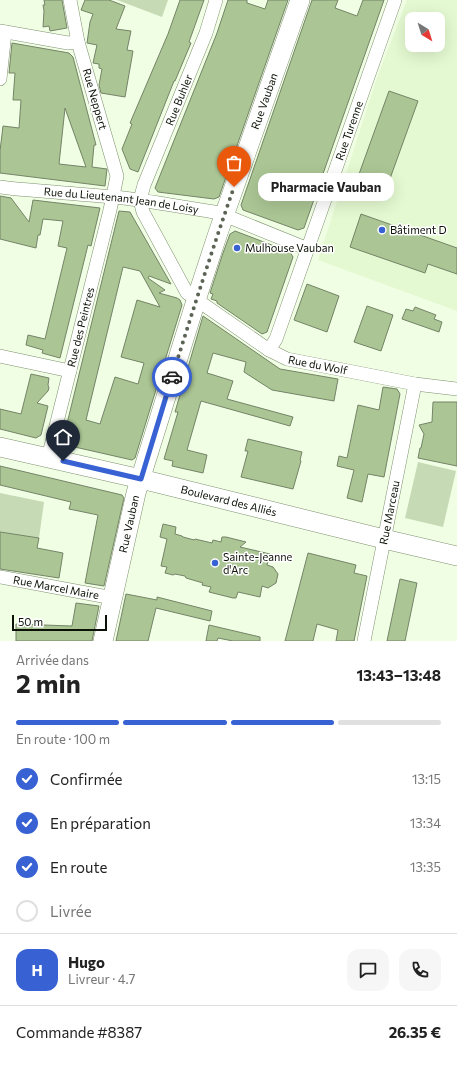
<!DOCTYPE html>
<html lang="fr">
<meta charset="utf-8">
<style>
body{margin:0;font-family:Commissioner,sans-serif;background:#f6f6f6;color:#222;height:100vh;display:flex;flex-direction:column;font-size:15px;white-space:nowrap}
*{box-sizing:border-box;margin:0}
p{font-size:13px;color:#767676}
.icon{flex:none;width:22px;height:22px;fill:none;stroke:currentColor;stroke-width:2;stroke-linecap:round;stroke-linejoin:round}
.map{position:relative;height:641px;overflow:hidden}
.details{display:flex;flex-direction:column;background:#fff;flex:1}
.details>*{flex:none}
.needle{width:26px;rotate:142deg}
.fabs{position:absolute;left:405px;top:12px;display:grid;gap:8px}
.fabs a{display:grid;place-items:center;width:40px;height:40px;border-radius:8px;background:#fff;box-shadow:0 4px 16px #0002;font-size:20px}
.scale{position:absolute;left:12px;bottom:10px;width:95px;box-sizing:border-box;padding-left:4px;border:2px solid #0b1106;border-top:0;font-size:11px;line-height:14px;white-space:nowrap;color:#0b1106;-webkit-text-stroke:3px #fff;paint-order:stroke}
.pin{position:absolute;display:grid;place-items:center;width:34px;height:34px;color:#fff;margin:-41px -17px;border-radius:50% 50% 50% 0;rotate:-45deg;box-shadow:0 0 4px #0007}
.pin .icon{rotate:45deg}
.courier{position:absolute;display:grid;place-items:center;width:40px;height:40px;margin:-20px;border:3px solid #3862d3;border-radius:50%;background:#fff;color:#222;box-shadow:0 1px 5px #0007}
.bubble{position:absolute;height:28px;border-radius:12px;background:#fff;box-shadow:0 4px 16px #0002;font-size:13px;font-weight:700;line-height:28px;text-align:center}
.overview em{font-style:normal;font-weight:700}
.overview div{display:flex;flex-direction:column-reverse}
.overview{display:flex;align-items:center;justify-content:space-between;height:68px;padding:0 16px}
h1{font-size:26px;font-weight:700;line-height:30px}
.bar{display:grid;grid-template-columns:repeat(4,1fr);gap:6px 4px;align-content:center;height:48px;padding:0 16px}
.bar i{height:5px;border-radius:3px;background:#e0e0e0}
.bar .current{background:#3862d3}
.bar p{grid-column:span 4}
.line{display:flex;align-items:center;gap:10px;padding:0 16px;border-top:1px solid #e0e0e0}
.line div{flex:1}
.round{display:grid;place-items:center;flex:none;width:42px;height:42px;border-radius:12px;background:#f6f6f6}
ol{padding:0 16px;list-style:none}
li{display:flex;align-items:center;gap:12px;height:44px}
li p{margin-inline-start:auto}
li .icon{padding:4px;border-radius:50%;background:#3862d3;color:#fff;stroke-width:4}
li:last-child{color:#767676}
li i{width:22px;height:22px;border:2px solid #e0e0e0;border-radius:50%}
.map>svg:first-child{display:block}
.built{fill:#e4f9d1;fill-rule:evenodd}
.green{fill:#c6dbb5}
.building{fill:#abc594;stroke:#748467;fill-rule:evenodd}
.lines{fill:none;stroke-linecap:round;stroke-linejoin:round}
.street-casing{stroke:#809072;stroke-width:14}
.secondary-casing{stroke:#809072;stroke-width:20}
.street{stroke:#fff;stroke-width:13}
.secondary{stroke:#fff;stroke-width:19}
.done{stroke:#5b6454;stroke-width:4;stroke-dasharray:0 7.2}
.route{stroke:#3862d3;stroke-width:5}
.poi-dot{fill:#3862d3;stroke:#fff;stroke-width:1.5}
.labels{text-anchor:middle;stroke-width:3;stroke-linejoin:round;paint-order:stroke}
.street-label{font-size:11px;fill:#0b1106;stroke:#fff}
.poi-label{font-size:11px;fill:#0b1106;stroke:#fff;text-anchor:start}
</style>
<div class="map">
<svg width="457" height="641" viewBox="0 0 457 641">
<rect width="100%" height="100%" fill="#f0fee4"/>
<path class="built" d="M407,0h50v311l-139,-51 59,-182zM412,19h26v26h-26z"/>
<g class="green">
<polygon points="117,0 168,0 162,17"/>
<polygon points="418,462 456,471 443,527 405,518"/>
<polygon points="0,493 44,502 39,538 0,532"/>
</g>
<g class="building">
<polygon points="44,0 62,0 67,28 50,31 49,26 43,27 44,11 43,5 45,5"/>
<polygon points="85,0 109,0 125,6 116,29 131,31 127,50 133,51 125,97 101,93 99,85 102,69 99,68 99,64 93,63 97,45 87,43 90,22 93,14 81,10"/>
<polygon points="180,0 204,0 189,42 191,43 175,81 174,81 138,172 130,169 122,149 132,124 130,123 168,34"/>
<polygon points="228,0 247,0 247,3 265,9 268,0 288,0 219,197 214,199 158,192 155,188 217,33"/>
<polygon points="312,0 338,0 335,8 357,16 363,0 384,0 304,228 298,230 243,210 241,205"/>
<path d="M12,43l57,10 4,4 23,88h-2l-2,22 15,2 -2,17 -105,-13v-22l3,-25 16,2 2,-28h-8l2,-27h-6zM65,108l21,59 -27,-3z"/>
<polygon points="389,91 418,101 383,198 354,188"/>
<polygon points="0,196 11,198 29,222 33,200 100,208 91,246 88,245 60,358 42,353 43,350 26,345 28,335 45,339 67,248 58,246 63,221 43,219 40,235 38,235 36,248 0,239"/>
<path d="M119,211l11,1 41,72 -22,-8 -1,2 17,12 -6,3 18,5 3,2 2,5 -47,153 -3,2 -66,-15 -3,-5zM123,267l17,4 20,36 -23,-7 -16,57 23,6 -6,21 -23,-7 -15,47 -14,-4z"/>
<polygon points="361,214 457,248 457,274 428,264 425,273 350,247"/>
<polygon points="235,231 290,252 293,257 267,332 262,334 217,303 217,301 211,299 213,294 210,293 223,253 230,234"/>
<polygon points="307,284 339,296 327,332 294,320"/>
<polygon points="367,306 393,315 381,351 354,342"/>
<polygon points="415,307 436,315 434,319 442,322 439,332 402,319 406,309 413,311"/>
<polygon points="203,316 280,369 338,379 334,401 272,390 244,372 246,362 213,353 207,373 233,381 227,399 293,417 290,426 201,401 187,450 207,455 203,473 172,466 173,461 164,459 178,412 175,412"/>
<polygon points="31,374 49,378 48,385 49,388 48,391 37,403 48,406 41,435 36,438 0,429 0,409 21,414"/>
<polygon points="383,387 397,389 400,394 384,477 368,474 362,502 347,498 354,470 337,466 339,456 347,458 358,405 379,410"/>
<polygon points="433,402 457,402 457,466 418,458 420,448 421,448 424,434 419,425 432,422"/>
<polygon points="248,439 302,452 300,460 301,461 293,489 241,477 248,451 245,451"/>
<polygon points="0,466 122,495 124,498 104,586 85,583 98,515 69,509 71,502 0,485"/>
<polygon points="163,524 176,527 175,534 182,536 183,537 194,540 195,539 212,543 213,540 221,542 222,537 226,537 246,542 240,547 270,554 267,565 273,567 278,574 276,583 268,588 262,586 260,597 238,592 236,598 233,598 209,592 211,587 202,585 203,583 186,578 185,576 175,574 173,575 165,573 167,567 161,566 167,539 160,537"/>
<polygon points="0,532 39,538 37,548 63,553 59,578 0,569"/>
<polygon points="308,553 356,565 354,573 367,576 354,641 336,641 338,630 317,624 313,641 285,641"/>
<polygon points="400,579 417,583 405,641 387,641"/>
<polygon points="126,594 157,600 157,597 212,611 210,621 156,608 148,641 116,641"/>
<polygon points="76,603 99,606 92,641 16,641 16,624 72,626"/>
<polygon points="209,625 260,637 260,641 233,641 218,638 217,641 206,641"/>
</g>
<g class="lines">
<g class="street-casing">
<g id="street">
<path id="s1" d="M216,0l-10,33 -62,152 -4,15 3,12 44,81 82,57 18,9 128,25 42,5"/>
<polyline points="0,31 68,43 78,42"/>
<polyline points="0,79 5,32"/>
<path id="s2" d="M0,187c38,5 76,6 113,10 34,3 67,10 101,15l10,3 84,34"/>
<path id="s3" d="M269,350l7,-11 119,-339"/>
<polyline points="0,356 70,371"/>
<path id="s4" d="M48,458l62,-248 7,-34 -39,-134 -8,-42"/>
<path id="s5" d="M0,577l113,21"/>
<path id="s6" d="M364,641l51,-257"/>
</g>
</g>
<g class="secondary-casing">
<g id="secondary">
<path id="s7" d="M0,447l141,32 243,60 73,17"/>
<path id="s8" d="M103,641l33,-148 63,-202 19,-58 82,-233"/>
</g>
</g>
<use href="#street" class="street"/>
<use href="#secondary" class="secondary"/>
</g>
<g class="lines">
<path class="done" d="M172,377c20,-64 40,-127 62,-190"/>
<polyline class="route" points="63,461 141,479 172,377"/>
</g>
<g class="poi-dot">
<circle cx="382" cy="230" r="4"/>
<circle cx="237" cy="248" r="4"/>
<circle cx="215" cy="563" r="4"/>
</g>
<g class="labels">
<g class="street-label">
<text transform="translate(95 99) rotate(74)" y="4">Rue Neppert</text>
<text transform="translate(179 100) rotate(-68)" y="4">Rue Buhler</text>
<text dy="4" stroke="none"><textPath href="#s8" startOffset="564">Rue Vauban</textPath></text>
<text dy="4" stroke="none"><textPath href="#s3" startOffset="234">Rue Turenne</textPath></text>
<text dy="4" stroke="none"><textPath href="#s2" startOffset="122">Rue du Lieutenant Jean de Loisy</textPath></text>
<text dy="4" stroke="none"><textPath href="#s4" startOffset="135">Rue des Peintres</textPath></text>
<text dy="4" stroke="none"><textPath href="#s1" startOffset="470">Rue du Wolf</textPath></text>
<text dy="4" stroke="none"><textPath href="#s7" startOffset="235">Boulevard des Alliés</textPath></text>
<text dy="4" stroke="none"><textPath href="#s6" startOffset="131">Rue Marceau</textPath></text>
<text dy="4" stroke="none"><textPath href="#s8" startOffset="120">Rue Vauban</textPath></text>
<text dy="4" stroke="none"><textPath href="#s5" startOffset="57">Rue Marcel Maire</textPath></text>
</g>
<g class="poi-label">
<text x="390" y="234">Bâtiment D</text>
<text x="245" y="252">Mulhouse Vauban</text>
<text x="223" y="561">Sainte-Jeanne<tspan x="223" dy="13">d'Arc</tspan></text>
</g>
</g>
</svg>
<div class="fabs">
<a><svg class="needle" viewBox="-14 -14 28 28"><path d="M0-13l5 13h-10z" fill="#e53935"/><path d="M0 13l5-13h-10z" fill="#767676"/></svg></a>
</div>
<div class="scale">50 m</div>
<div class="pin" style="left:234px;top:187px;background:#ea580c"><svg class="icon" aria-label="bag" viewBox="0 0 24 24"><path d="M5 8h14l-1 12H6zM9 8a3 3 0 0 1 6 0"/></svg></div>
<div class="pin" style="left:63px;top:461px;background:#1f2937"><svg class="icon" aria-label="home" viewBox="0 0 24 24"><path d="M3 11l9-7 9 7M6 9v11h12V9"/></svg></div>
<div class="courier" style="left:172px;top:377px"><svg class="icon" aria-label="car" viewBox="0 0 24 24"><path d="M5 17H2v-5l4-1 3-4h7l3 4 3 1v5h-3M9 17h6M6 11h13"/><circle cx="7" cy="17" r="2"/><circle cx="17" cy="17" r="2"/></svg></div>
<div class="bubble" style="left:258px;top:173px;width:136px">Pharmacie Vauban</div>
</div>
<section class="details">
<div class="overview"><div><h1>2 min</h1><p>Arrivée dans</p></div><em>13:43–13:48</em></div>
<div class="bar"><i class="current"></i><i class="current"></i><i class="current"></i><i></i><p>En route · 100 m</p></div>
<ol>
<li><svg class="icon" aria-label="check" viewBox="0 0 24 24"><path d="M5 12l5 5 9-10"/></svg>Confirmée<p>13:15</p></li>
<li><svg class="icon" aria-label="check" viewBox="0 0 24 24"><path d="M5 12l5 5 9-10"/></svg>En préparation<p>13:34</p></li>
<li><svg class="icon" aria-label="check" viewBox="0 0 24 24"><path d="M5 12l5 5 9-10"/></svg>En route<p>13:35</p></li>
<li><i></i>Livrée</li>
</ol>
<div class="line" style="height:72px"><b class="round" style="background:#3862d3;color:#fff">H</b><div><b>Hugo</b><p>Livreur · 4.7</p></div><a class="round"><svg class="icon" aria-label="chat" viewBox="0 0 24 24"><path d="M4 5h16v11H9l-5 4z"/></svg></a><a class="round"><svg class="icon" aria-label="phone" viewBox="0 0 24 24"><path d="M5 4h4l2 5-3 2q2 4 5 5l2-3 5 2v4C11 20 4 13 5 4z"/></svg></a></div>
<div class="line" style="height:52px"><div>Commande #8387</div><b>26.35 €</b></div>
</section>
